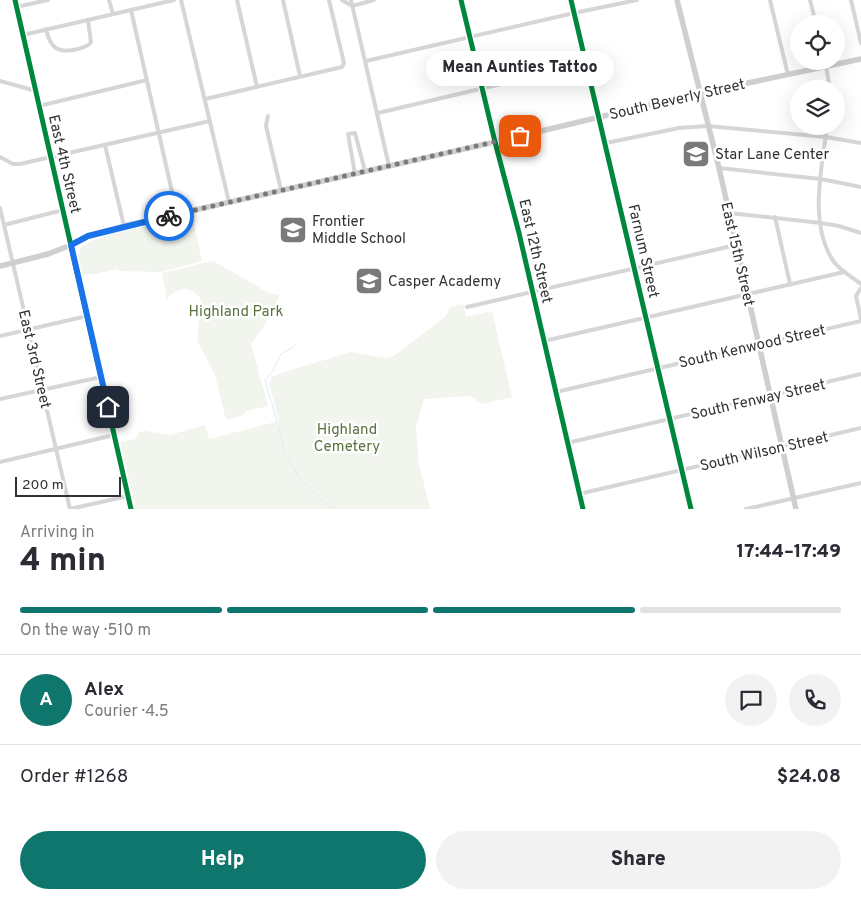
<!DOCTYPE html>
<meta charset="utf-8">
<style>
body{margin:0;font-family:Overpass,sans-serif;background:#f2f2f3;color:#2b2b33;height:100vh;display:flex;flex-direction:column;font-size:19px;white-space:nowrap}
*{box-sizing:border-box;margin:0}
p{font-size:16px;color:#7c7c81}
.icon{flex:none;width:28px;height:28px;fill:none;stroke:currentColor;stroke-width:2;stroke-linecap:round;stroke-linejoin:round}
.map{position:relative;height:509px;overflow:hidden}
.sheet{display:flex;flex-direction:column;background:#fff;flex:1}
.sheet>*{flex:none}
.tools{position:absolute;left:790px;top:15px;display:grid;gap:10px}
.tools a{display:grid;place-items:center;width:55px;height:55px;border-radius:50%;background:#fff;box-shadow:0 5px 20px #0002;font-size:25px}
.scale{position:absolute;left:15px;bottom:12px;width:106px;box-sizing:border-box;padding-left:5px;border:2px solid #323232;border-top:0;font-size:14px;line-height:18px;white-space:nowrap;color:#323232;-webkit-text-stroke:4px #fff;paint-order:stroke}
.pin{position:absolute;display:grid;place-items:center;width:42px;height:42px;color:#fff;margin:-21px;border-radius:10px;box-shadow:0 2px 8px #0006}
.courier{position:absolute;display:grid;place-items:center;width:50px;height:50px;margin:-25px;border:4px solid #1a73e8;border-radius:50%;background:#fff;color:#222;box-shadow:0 1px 6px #0007}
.bubble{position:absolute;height:35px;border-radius:18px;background:#fff;box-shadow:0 5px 20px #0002;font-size:16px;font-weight:800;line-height:35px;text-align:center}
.head em{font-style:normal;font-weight:800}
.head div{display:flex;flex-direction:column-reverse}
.head{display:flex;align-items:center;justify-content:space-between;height:85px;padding:0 20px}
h1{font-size:32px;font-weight:800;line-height:38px}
.bar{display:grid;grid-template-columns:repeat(4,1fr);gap:8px 5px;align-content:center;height:60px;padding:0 20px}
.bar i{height:6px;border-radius:4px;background:#e1e1e2}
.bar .current{background:#0f766e}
.bar p{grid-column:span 4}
.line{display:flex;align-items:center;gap:12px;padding:0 20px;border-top:1px solid #e1e1e2}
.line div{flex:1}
.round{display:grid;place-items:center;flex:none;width:52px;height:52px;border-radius:26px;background:#f2f2f3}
.cta{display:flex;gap:10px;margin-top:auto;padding:10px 20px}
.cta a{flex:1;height:58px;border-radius:30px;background:#0f766e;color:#fff;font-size:20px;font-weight:800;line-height:58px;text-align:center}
.cta a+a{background:#f2f2f3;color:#2b2b33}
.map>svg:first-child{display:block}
.green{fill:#f1f5ed}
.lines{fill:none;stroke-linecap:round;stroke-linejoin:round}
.stream{stroke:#dcecf4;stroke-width:1}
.street{stroke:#d6d6d6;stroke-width:4}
.secondary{stroke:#cfcfcf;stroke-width:5.5}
.cycleway-casing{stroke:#fff;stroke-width:8}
.cycleway{stroke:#00873e;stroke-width:5}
.done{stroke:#7a7a7a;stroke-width:5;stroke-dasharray:0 9}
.route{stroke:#1a73e8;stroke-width:6}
.labels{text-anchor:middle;stroke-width:5;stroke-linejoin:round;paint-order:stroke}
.street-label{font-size:15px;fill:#323232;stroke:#fff}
.poi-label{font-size:15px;fill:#323232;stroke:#fff;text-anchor:start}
.park-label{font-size:15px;fill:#58713c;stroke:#fff}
</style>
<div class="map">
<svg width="861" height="509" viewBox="0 0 861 509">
<rect width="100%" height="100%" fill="#fff"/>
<g class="green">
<polygon points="192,216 202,261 160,272 119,271 118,269 95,274 83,275 78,256 81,247 94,240 111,234"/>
<path d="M213,261l56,32 11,2 -15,29 -14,20 17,62 -22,5 -4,5 -16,4 -11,-45 -18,-35 2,-19 7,-5c-2,-6 -3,-14 -7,-19 -9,-12 -24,-9 -32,2l-5,-26z"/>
<polygon points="463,304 466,317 492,311 512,397 482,404 470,396 424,399 416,427 419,464 430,509 136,509 120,442 136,439 139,432 145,431 170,435 205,425 209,439 279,421 269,384 272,377 284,372 351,352 385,358 394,356 446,316 450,307"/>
</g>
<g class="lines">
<g class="stream">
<polyline points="277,421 265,380 273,371 281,354 292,348 295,344"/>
<polyline points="279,429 285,453"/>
<polyline points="288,460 301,480 332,509"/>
</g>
<g class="street">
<polyline points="15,0 131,509"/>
<polyline points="109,0 113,14"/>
<polyline points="181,0 229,202"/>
<polyline points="237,0 257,87"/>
<polyline points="283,0 300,76"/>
<polyline points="342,0 352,6 374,0"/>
<polyline points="351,0 389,166"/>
<polyline points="571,0 691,509"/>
<polyline points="770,0 788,75"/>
<polyline points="810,0 816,24"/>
<polyline points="851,0 861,43"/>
<polyline points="16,7 48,0"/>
<polyline points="131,10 177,214"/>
<path d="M46,29c4,19 12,25 32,20 5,-2 10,-2 13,-7l-3,-22"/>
<polyline points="23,35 174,0"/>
<polyline points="366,61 574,13 637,0"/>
<polyline points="825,61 830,89"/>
<polyline points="0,81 36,91"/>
<polyline points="205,99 342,67 344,63 329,0"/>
<polyline points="39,106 147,80"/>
<polyline points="378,113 586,64"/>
<polyline points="268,116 266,126 281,190"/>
<path d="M827,126c-5,42 -19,99 7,136 7,9 18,15 27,22"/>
<polyline points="606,143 679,128 708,126 826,137 861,143"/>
<polyline points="105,145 124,226"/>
<polyline points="0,157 13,164 20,164 210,121"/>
<polyline points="719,168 821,179 861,187"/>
<polyline points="355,174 348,134 355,133 365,171"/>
<polyline points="0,208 70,509"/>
<polyline points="729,213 821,223 839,226 861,233"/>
<polyline points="775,217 790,284"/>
<polyline points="4,225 63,210"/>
<polyline points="861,288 856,296 861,319"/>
<polyline points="467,307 736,245"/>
<polyline points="0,336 87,316"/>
<polyline points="544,341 844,272"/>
<polyline points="556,392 861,321"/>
<polyline points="0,399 101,377"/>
<polyline points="567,443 861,374"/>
<polyline points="0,462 114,435"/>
<polyline points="579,494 861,428"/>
<polyline points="70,509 128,496"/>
<polyline points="746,509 861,483"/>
</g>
<g class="secondary">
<polyline points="461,0 495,142 519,233 583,509"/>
<polyline points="677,0 719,168 796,509"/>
<polyline points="0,266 48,254 71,245 88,236 124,226 495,142 701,93 861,59"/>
</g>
<g class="cycleway-casing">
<g id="cycleway">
<polyline points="15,0 131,509"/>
<polyline points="461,0 495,142 519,233 583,509"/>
<polyline points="571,0 691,509"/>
</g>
</g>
<use href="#cycleway" class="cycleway"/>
</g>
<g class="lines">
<polyline class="done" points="169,216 520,136"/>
<polyline class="route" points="108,407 71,245 88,236 169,216"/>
</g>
<defs>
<g id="school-square" transform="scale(1.4375)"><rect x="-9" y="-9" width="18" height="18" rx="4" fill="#7a7a7a" stroke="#fff"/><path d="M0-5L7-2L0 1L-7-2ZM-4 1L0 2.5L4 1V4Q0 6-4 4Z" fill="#fff"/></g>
</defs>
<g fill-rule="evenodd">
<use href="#school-square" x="696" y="154"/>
<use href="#school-square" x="293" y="230"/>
<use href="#school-square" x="369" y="281"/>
</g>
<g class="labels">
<g class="street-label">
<text transform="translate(677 99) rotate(-13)" y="5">South Beverly Street</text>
<text transform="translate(65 164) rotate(77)" y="5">East 4th Street</text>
<text transform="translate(536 251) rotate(77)" y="5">East 12th Street</text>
<text transform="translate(644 251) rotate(77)" y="5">Farnum Street</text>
<text transform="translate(738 254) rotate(77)" y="5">East 15th Street</text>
<text transform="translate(752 346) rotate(-13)" y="5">South Kenwood Street</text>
<text transform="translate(35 359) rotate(77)" y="5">East 3rd Street</text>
<text transform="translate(758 399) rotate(-13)" y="5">South Fenway Street</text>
<text transform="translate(764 451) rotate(-13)" y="5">South Wilson Street</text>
</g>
<g class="poi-label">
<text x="715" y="159">Star Lane Center</text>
<text x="312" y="226">Frontier<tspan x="312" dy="17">Middle School</tspan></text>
<text x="388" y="286">Casper Academy</text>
</g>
<g class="park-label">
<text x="236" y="316">Highland Park</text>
<text x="347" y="434">Highland<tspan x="347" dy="17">Cemetery</tspan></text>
</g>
</g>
</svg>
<div class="tools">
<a><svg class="icon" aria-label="locate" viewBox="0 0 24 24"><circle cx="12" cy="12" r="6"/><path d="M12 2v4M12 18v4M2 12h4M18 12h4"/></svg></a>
<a><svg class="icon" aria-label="layers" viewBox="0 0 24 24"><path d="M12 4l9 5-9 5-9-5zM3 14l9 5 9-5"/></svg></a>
</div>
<div class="scale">200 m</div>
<div class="pin" style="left:520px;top:136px;background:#ea580c"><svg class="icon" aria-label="bag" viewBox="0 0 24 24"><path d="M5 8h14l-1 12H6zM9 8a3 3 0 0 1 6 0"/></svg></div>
<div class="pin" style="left:108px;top:407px;background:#1f2937"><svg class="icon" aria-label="home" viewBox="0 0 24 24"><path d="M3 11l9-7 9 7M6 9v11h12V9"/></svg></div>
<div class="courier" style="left:169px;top:216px"><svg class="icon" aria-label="bike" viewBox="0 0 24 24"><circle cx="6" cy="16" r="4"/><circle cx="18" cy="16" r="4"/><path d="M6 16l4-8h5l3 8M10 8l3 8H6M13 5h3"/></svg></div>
<div class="bubble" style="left:426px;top:51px;width:188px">Mean Aunties Tattoo</div>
</div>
<section class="sheet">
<div class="head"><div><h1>4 min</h1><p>Arriving in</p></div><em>17:44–17:49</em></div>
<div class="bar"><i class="current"></i><i class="current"></i><i class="current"></i><i></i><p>On the way · 510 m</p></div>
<div class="line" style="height:90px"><b class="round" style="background:#0f766e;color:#fff">A</b><div><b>Alex</b><p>Courier · 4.5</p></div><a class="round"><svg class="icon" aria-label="chat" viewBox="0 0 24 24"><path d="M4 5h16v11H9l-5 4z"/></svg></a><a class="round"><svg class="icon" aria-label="phone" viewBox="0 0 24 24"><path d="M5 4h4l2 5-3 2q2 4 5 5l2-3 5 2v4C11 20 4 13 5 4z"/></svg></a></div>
<div class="line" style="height:65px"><div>Order #1268</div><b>$24.08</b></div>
<div class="cta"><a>Help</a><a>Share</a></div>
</section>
